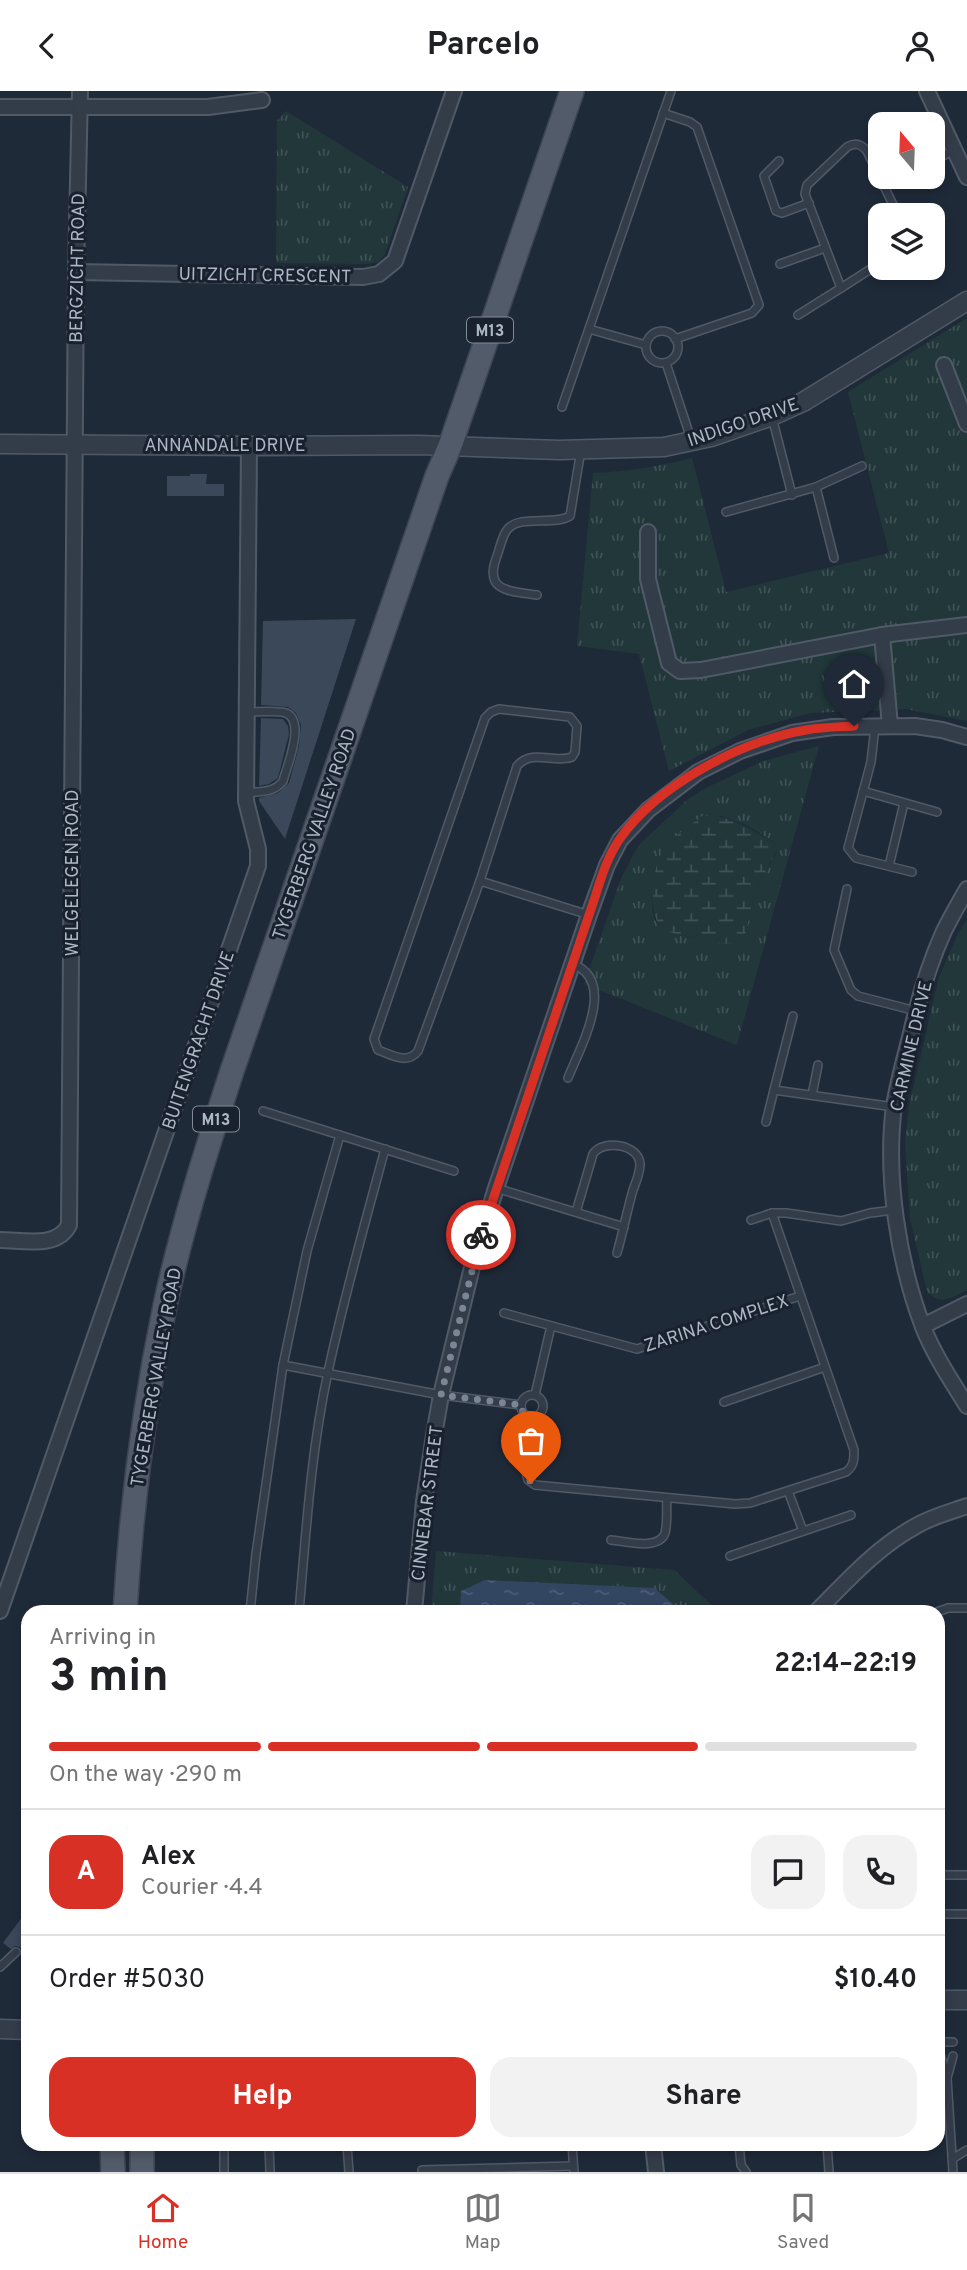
<!DOCTYPE html>
<meta charset="utf-8">
<style>
body{margin:0;font-family:Overpass,sans-serif;background:#f2f2f2;color:#202124;height:100vh;display:flex;flex-direction:column;font-size:26px;white-space:nowrap}
*{box-sizing:border-box;margin:0}
p{font-size:23px;color:#757577}
.icon{flex:none;width:38px;height:38px;fill:none;stroke:currentColor;stroke-width:2;stroke-linecap:round;stroke-linejoin:round}
.map{position:relative;flex:1;overflow:hidden}
.panel{position:absolute;left:21px;top:1514px;width:924px;height:546px;display:flex;flex-direction:column;background:#fff;border-radius:21px;box-shadow:0 4px 10px #0003}
.panel>*{flex:none}
.needle{width:46px;rotate:341deg}
.tools{position:absolute;left:868px;top:21px;display:grid;gap:14px}
.tools a{display:grid;place-items:center;width:77px;height:77px;border-radius:14px;background:#fff;box-shadow:0 4px 10px #0003;font-size:35px}
.pin{position:absolute;display:grid;place-items:center;width:60px;height:60px;color:#fff;margin:-72px -30px;border-radius:50% 50% 50% 0;rotate:-45deg;box-shadow:0 0 7px #0007}
.pin .icon{rotate:45deg}
.courier{position:absolute;display:grid;place-items:center;width:70px;height:70px;margin:-35px;border:5px solid #d93025;border-radius:50%;background:#fff;color:#222;box-shadow:0 2px 9px #0007}
.head em{font-style:normal;font-weight:700}
.head div{display:flex;flex-direction:column-reverse}
.head{display:flex;align-items:center;justify-content:space-between;height:119px;padding:0 28px}
h1{font-size:46px;font-weight:700;line-height:52px}
.bar{display:grid;grid-template-columns:repeat(4,1fr);gap:10px 7px;align-content:center;height:84px;padding:0 28px}
.bar i{height:9px;border-radius:5px;background:#e0e0e0}
.bar .selected{background:#d93025}
.bar p{grid-column:span 4}
.line{display:flex;align-items:center;gap:18px;padding:0 28px;border-top:2px solid #e0e0e0}
.line div{flex:1}
.round{display:grid;place-items:center;flex:none;width:74px;height:74px;border-radius:21px;background:#f2f2f2}
.primary-button{display:flex;gap:14px;margin-top:auto;padding:14px 28px}
.primary-button a{flex:1;height:80px;border-radius:21px;background:#d93025;color:#fff;font-size:28px;font-weight:700;line-height:80px;text-align:center}
.primary-button a+a{background:#f2f2f2;color:#202124}
header{display:flex;justify-content:space-between;align-items:center;height:91px;padding:0 28px;background:#fff;font-size:32px;font-weight:700}
.menu{display:flex;justify-content:space-around;align-items:center;height:98px;border-top:2px solid #e0e0e0;background:#fff;font-size:19px;color:#757577}
.menu a{display:grid;justify-items:center;gap:4px}
.menu .selected{color:#d93025}
.map>svg:first-child{display:block}
.grass{fill:url(#grass-tufts);fill-rule:evenodd}
.wetland{fill:url(#wetland-marsh)}
.water{fill:url(#water-ripples)}
.building{fill:#3b4859}
.lines{fill:none;stroke-linecap:round;stroke-linejoin:round}
.service-casing{stroke:#505a67;stroke-width:10}
.minor-casing{stroke:#505a67;stroke-width:18}
.tertiary-casing{stroke:#505a67;stroke-width:21}
.primary-casing{stroke:#3c4553;stroke-width:26}
.service{stroke:#333c49;stroke-width:7}
.minor{stroke:#333c49;stroke-width:14}
.tertiary{stroke:#333c49;stroke-width:18}
.primary{stroke:#515b69;stroke-width:23}
.done{stroke:#7b8695;stroke-width:7;stroke-dasharray:0 12.6}
.route{stroke:#d93025;stroke-width:9}
.labels{text-anchor:middle;stroke-width:6;stroke-linejoin:round;paint-order:stroke}
.shield{fill:#19212e;stroke:#818a98;stroke-width:2}
.shield-label{font-size:16px;font-weight:bold;fill:#adb7c6}
.street-label{font-size:18px;fill:#adb7c6;stroke:#19212e}
</style>
<header><svg class="icon" aria-label="back" viewBox="0 0 24 24"><path d="M15 5l-7 7 7 7"/></svg>Parcelo<svg class="icon" aria-label="person" viewBox="0 0 24 24"><circle cx="12" cy="8" r="4"/><path d="M4 21q1-7 8-7t8 7"/></svg></header>
<div class="map">
<svg width="967" height="2081" viewBox="0 0 967 2081">
<defs>
<pattern id="grass-tufts" width="24" height="20" patternUnits="userSpaceOnUse" patternTransform="scale(1.75)"><rect width="24" height="20" fill="#21373a"/><path d="M3 7l-1-3M5 7V3M7 7l1-3M15 17l-1-3M17 17v-4M19 17l1-3" fill="none" stroke="#3f5255"/></pattern>
<pattern id="wetland-marsh" width="20" height="14" patternUnits="userSpaceOnUse" patternTransform="scale(1.75)"><rect width="20" height="14" fill="#21373a"/><path d="M1 5h8M5 5V1M11 12h8M15 12V8" fill="none" stroke="#3f5255"/></pattern>
<pattern id="water-ripples" width="26" height="14" patternUnits="userSpaceOnUse" patternTransform="scale(1.75)"><rect width="26" height="14" fill="#324561"/><path d="M2 4q2-2 4 0t4 0M15 11q2-2 4 0t4 0" fill="none" stroke="#4d5e76"/></pattern>
</defs>
<rect width="100%" height="100%" fill="#1f2a39"/>
<g class="grass">
<polygon points="286,20 408,96 385,163 378,171 367,173 276,172 277,30"/>
<path d="M967,227v403l-61,-12 -96,4 -62,17 -79,41 -30,-117 -62,-8 16,-173c34,-1 67,-7 99,-15l34,134 163,-39 -41,-161z"/>
<path d="M819,655l-82,299 -153,-61 38,-108 17,-31 49,-46 20,-12 55,-26zM721,725l24,8 29,18 3,10 -22,38 -11,50c-19,0 -81,0 -89,-20 -6,-13 0,-37 1,-50z"/>
<path d="M967,828v371c-15,8 -28,16 -40,1l-17,-72 -5,-77 4,-36 30,-129 19,-43z"/>
<polygon points="436,1460 674,1479 719,1521 431,1521"/>
</g>
<path class="wetland" d="M702,725c34,0 43,12 72,26l3,9 -22,39 -11,50c-17,8 -30,1 -47,-2 -10,-3 -23,-3 -32,-8 -20,-10 -12,-66 -1,-82 9,-12 26,-22 38,-32z"/>
<polygon class="water" points="485,1489 654,1497 683,1521 460,1521 461,1500"/>
<g class="building">
<polygon points="190,383 207,383 206,393 224,393 224,405 167,405 167,385 190,385"/>
<polygon points="356,528 285,748 259,710 259,707 278,702 289,692 299,655 301,634 296,622 288,616 261,614 263,530"/>
<polygon points="261,627 283,628 288,635 289,643 278,687 269,693 259,695"/>
<polygon points="28,1818 28,1871 21,1865 22,1860 20,1856 15,1855 11,1858 3,1852"/>
</g>
<g class="lines">
<g class="service-casing">
<g id="service">
<polyline points="663,22 690,31 697,36 759,214 752,222 675,248"/>
<polyline points="779,70 764,85 776,120 782,122 809,112"/>
<polyline points="933,70 954,59"/>
<polyline points="883,95 902,86"/>
<path d="M880,172l-39,25 -36,-94 2,-9 40,-38c8,-5 14,-3 20,4l31,64"/>
<polyline points="780,173 825,157"/>
<polyline points="798,224 841,197"/>
<polyline points="589,238 646,254"/>
<circle cx="662" cy="256" r="16"/>
<polyline points="666,272 692,351"/>
<polyline points="562,316 671,0"/>
<polyline points="772,326 792,404"/>
<polyline points="816,396 834,467"/>
<polyline points="726,421 816,396 862,375"/>
<path d="M537,504c-27,-4 -54,-3 -40,-39 3,-8 5,-20 10,-26 11,-16 47,-4 63,-14l11,-66"/>
<path d="M499,618l71,8 7,9 -2,26 -3,5c-19,7 -39,-9 -55,9l-37,115 -62,170c-11,14 -26,4 -40,-1l-4,-11 111,-321 6,-6z"/>
<polyline points="875,636 871,671 848,757 856,767 912,781"/>
<polyline points="863,700 937,721"/>
<path d="M247,702c14,-2 27,0 36,-12 4,-15 23,-60 3,-68 -8,-3 -30,-1 -39,-1"/>
<polyline points="889,775 904,712"/>
<polyline points="480,790 589,824"/>
<polyline points="847,798 834,859 851,899 858,905 916,920"/>
<polyline points="793,925 774,999 894,1016"/>
<path d="M568,987c12,-31 50,-96 5,-114"/>
<polyline points="812,1004 818,974"/>
<polyline points="263,1020 454,1080"/>
<polyline points="766,1031 774,999"/>
<polyline points="496,1097 624,1136"/>
<path d="M576,1121l17,-58c10,-15 46,-10 47,10 0,9 -4,18 -7,26 -6,21 -10,42 -16,63"/>
<polyline points="751,1129 772,1122 786,1122 841,1130 870,1122 894,1119"/>
<polyline points="504,1222 637,1258 800,1205"/>
<polyline points="283,1274 441,1304 521,1314"/>
<circle cx="532" cy="1315" r="11"/>
<polyline points="535,1304 551,1235"/>
<polyline points="724,1311 825,1276"/>
<path d="M531,1326l-5,55 2,8 7,5 200,19 15,-1 96,-31c8,-6 8,-12 8,-22l-82,-237"/>
<polyline points="788,1400 803,1440"/>
<path d="M611,1449c14,1 48,11 54,-7 3,-11 1,-25 2,-35"/>
<polyline points="730,1465 851,1424"/>
<polyline points="250,1521 256,1463 283,1274 307,1160 340,1044"/>
<path d="M299,1521c7,-80 12,-161 29,-240 16,-75 37,-149 57,-223"/>
<polyline points="937,1521 948,1517 967,1517"/>
<polyline points="938,1784 967,1784"/>
<polyline points="938,1823 967,1823"/>
<polyline points="0,1876 16,1861"/>
<polyline points="938,1943 939,1959 947,1987 953,2081"/>
<polyline points="938,1951 953,1951"/>
<polyline points="947,1987 953,1965"/>
<polyline points="224,2053 224,2081"/>
<polyline points="269,2053 270,2081"/>
<polyline points="347,2053 349,2081"/>
<polyline points="572,2053 574,2081"/>
<polyline points="739,2053 741,2074 746,2081"/>
<polyline points="827,2053 829,2081"/>
<polyline points="952,2068 967,2059"/>
<polyline points="422,2079 573,2075"/>
</g>
</g>
<g class="minor-casing">
<g id="minor">
<polyline points="927,0 967,86"/>
<polyline points="0,16 208,16 262,9"/>
<polyline points="76,181 363,186 379,183 395,170 454,0"/>
<polyline points="944,274 967,333"/>
<polyline points="648,441 648,488 669,572 680,580 701,579 882,544 890,635"/>
<polyline points="882,544 967,534"/>
<path d="M967,798c-8,14 -16,28 -23,42 -15,33 -25,67 -33,102 -6,24 -13,48 -17,73 -9,70 4,155 29,221 11,28 28,53 44,79"/>
<path d="M0,1149c23,0 57,9 69,-15l7,-953 4,-181"/>
<polyline points="923,1235 967,1213"/>
<polyline points="0,1520 258,775 258,758 246,710 249,355"/>
<polyline points="414,1521 424,1410 434,1344 441,1304 473,1172 496,1097 589,824 607,774 620,749 648,719 698,681 740,660 792,642 833,636 915,635 942,639 967,646"/>
<path d="M816,1521c31,-31 61,-65 100,-86 15,-9 34,-14 51,-20"/>
<polyline points="653,2053 656,2081"/>
</g>
</g>
<g class="tertiary-casing">
<g id="tertiary">
<polyline points="0,353 249,355 419,354 559,359 664,356 711,346 772,325 803,311 967,210"/>
<polyline points="938,1909 967,1909"/>
<polyline points="0,1938 28,1939"/>
</g>
</g>
<g class="primary-casing">
<g id="primary">
<path d="M125,1521c6,-102 19,-206 40,-306 17,-80 42,-158 67,-235l205,-595 13,-30 122,-355"/>
<polyline points="112,2053 113,2081"/>
<polyline points="142,2053 142,2081"/>
</g>
</g>
<use href="#service" class="service"/>
<use href="#minor" class="minor"/>
<use href="#tertiary" class="tertiary"/>
<use href="#primary" class="primary"/>
</g>
<g class="lines">
<polyline class="done" points="481,1144 441,1304 521,1314 523,1322 531,1326 526,1381 531,1392"/>
<path class="route" d="M481,1144l108,-320c9,-25 15,-53 30,-75 38,-55 122,-99 187,-110 16,-3 32,-3 48,-4"/>
</g>
<g class="labels">
<g class="shield">
<rect x="467" y="226.5" width="46" height="25" rx="5"/>
<rect x="193" y="1015.5" width="46" height="25" rx="5"/>
</g>
<g class="shield-label">
<text x="490" y="245">M13</text>
<text x="216" y="1034">M13</text>
</g>
<g class="street-label">
<text transform="translate(77 177) rotate(-89)" y="6">BERGZICHT ROAD</text>
<text transform="translate(265 184) rotate(1)" y="6">UITZICHT CRESCENT</text>
<text transform="translate(743 331) rotate(-19)" y="6">INDIGO DRIVE</text>
<text x="225" y="360">ANNANDALE DRIVE</text>
<text transform="translate(314 743) rotate(-71)" y="6">TYGERBERG VALLEY ROAD</text>
<text transform="translate(72 782) rotate(-90)" y="6">WELGELEGEN ROAD</text>
<text transform="translate(198 949) rotate(-71)" y="6">BUITENGRACHT DRIVE</text>
<text transform="translate(911 955) rotate(-77)" y="6">CARMINE DRIVE</text>
<text transform="translate(716 1232) rotate(-18)" y="6">ZARINA COMPLEX</text>
<text transform="translate(156 1286) rotate(-80)" y="6">TYGERBERG VALLEY ROAD</text>
<text transform="translate(427 1412) rotate(-83)" y="6">CINNEBAR STREET</text>
</g>
</g>
</svg>
<div class="tools">
<a><svg class="needle" viewBox="-14 -14 28 28"><path d="M0-13l5 13h-10z" fill="#e53935"/><path d="M0 13l5-13h-10z" fill="#757577"/></svg></a>
<a><svg class="icon" aria-label="layers" viewBox="0 0 24 24"><path d="M12 4l9 5-9 5-9-5zM3 14l9 5 9-5"/></svg></a>
</div>
<div class="pin" style="left:531px;top:1392px;background:#ea580c"><svg class="icon" aria-label="bag" viewBox="0 0 24 24"><path d="M5 8h14l-1 12H6zM9 8a3 3 0 0 1 6 0"/></svg></div>
<div class="pin" style="left:854px;top:635px;background:#1f2937"><svg class="icon" aria-label="home" viewBox="0 0 24 24"><path d="M3 11l9-7 9 7M6 9v11h12V9"/></svg></div>
<div class="courier" style="left:481px;top:1144px"><svg class="icon" aria-label="bike" viewBox="0 0 24 24"><circle cx="6" cy="16" r="4"/><circle cx="18" cy="16" r="4"/><path d="M6 16l4-8h5l3 8M10 8l3 8H6M13 5h3"/></svg></div>
<section class="panel">
<div class="head"><div><h1>3 min</h1><p>Arriving in</p></div><em>22:14–22:19</em></div>
<div class="bar"><i class="selected"></i><i class="selected"></i><i class="selected"></i><i></i><p>On the way · 290 m</p></div>
<div class="line" style="height:126px"><b class="round" style="background:#d93025;color:#fff">A</b><div><b>Alex</b><p>Courier · 4.4</p></div><a class="round"><svg class="icon" aria-label="chat" viewBox="0 0 24 24"><path d="M4 5h16v11H9l-5 4z"/></svg></a><a class="round"><svg class="icon" aria-label="phone" viewBox="0 0 24 24"><path d="M5 4h4l2 5-3 2q2 4 5 5l2-3 5 2v4C11 20 4 13 5 4z"/></svg></a></div>
<div class="line" style="height:91px"><div>Order #5030</div><b>$10.40</b></div>
<div class="primary-button"><a>Help</a><a>Share</a></div>
</section>
</div>
<nav class="menu">
<a class="selected"><svg class="icon" aria-label="home" viewBox="0 0 24 24"><path d="M3 11l9-7 9 7M6 9v11h12V9"/></svg>Home</a>
<a><svg class="icon" aria-label="map" viewBox="0 0 24 24"><path d="M3 6l6-2 6 2 6-2v14l-6 2-6-2-6 2zM9 4v14M15 6v14"/></svg>Map</a>
<a><svg class="icon" aria-label="saved" viewBox="0 0 24 24"><path d="M7 4h10v16l-5-4-5 4z"/></svg>Saved</a>
</nav>
